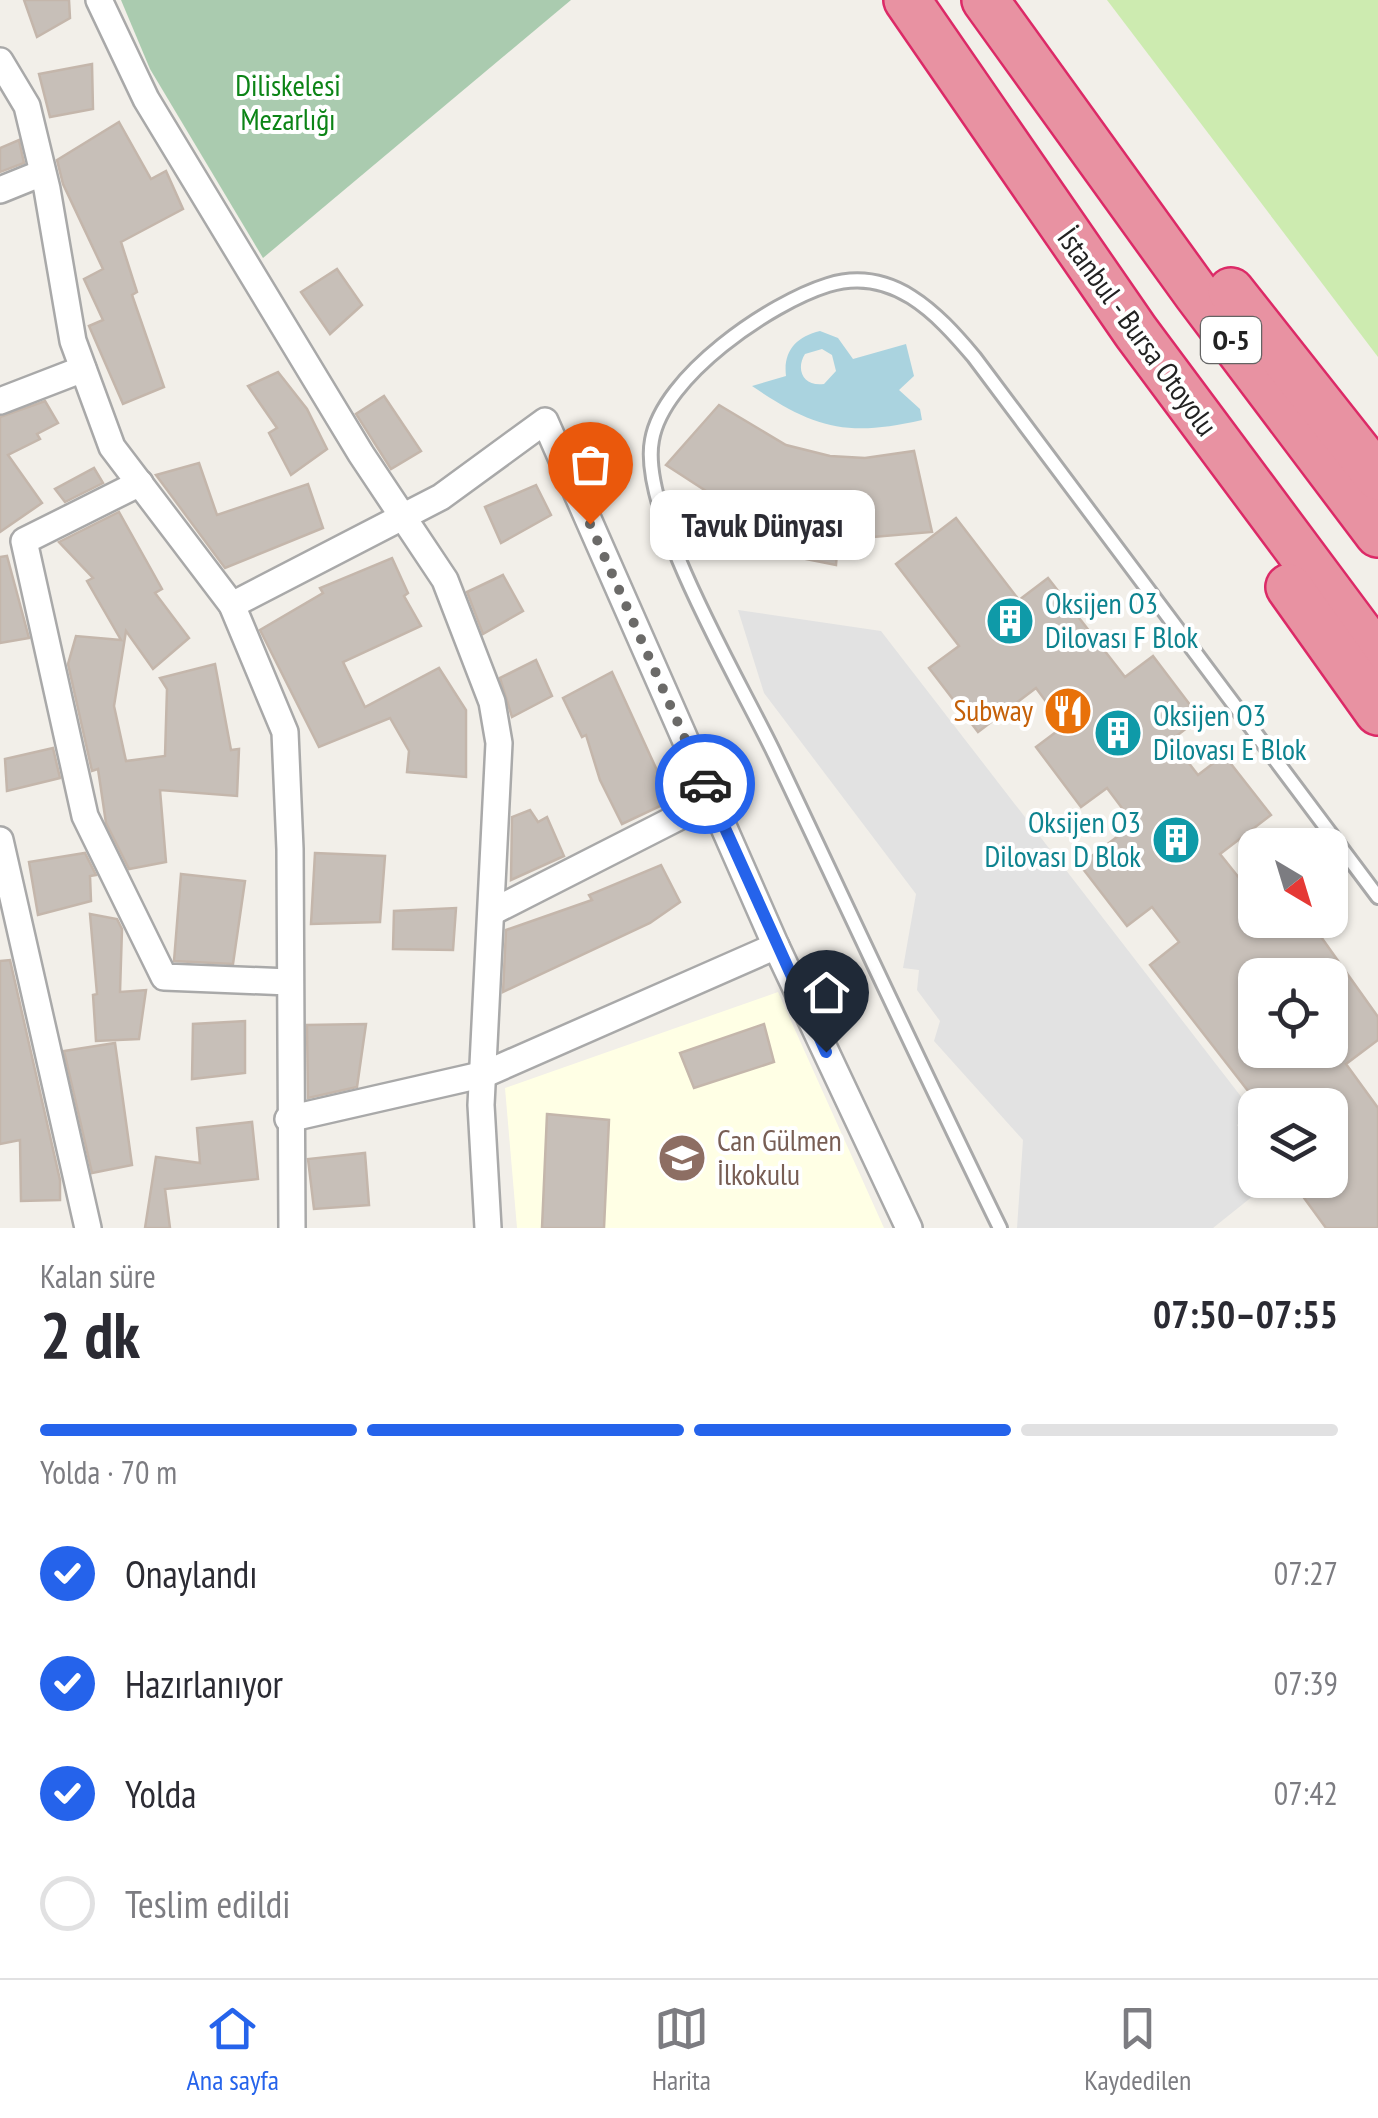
<!DOCTYPE html>
<html lang="tr">
<meta charset="utf-8">
<style>
body{margin:0;font-family:"PT Sans Narrow",sans-serif;background:#f2f2f3;color:#2b2b33;height:100vh;display:flex;flex-direction:column;font-size:38px;white-space:nowrap}
*{box-sizing:border-box;margin:0}
p{font-size:32px;color:#7c7c81}
.icon{flex:none;width:55px;height:55px;fill:none;stroke:currentColor;stroke-width:2;stroke-linecap:round;stroke-linejoin:round}
.map{position:relative;height:1228px;overflow:hidden}
.drawer{display:flex;flex-direction:column;background:#fff;flex:1}
.drawer>*{flex:none}
.needle{width:65px;rotate:142deg}
.buttons{position:absolute;left:1238px;top:828px;display:grid;gap:20px}
.buttons a{display:grid;place-items:center;width:110px;height:110px;border-radius:20px;background:#fff;box-shadow:0 2px 8px #0004;font-size:50px}
.pin{position:absolute;display:grid;place-items:center;width:85px;height:85px;color:#fff;margin:-102px -42px;border-radius:50% 50% 50% 0;rotate:-45deg;box-shadow:0 0 10px #0007}
.pin .icon{rotate:45deg}
.courier{position:absolute;display:grid;place-items:center;width:100px;height:100px;margin:-50px;border:8px solid #2563eb;border-radius:50%;background:#fff;color:#222;box-shadow:0 2px 12px #0007}
.bubble{position:absolute;height:70px;border-radius:20px;background:#fff;box-shadow:0 2px 8px #0004;font-size:32px;font-weight:800;line-height:70px;text-align:center}
.overview em{font-style:normal;font-weight:800}
.overview div{display:flex;flex-direction:column-reverse}
.overview{display:flex;align-items:center;justify-content:space-between;height:170px;padding:0 40px}
h1{font-size:65px;font-weight:800;line-height:75px}
.bar{display:grid;grid-template-columns:repeat(4,1fr);gap:15px 10px;align-content:center;height:120px;padding:0 40px}
.bar i{height:12px;border-radius:8px;background:#e1e1e2}
.bar .active{background:#2563eb}
.bar p{grid-column:span 4}
ol{padding:0 40px;list-style:none}
li{display:flex;align-items:center;gap:30px;height:110px}
li p{margin-inline-start:auto}
li .icon{padding:10px;border-radius:50%;background:#2563eb;color:#fff;stroke-width:4}
li:last-child{color:#7c7c81}
li i{width:55px;height:55px;border:5px solid #e1e1e2;border-radius:50%}
.dock{display:flex;justify-content:space-around;align-items:center;height:140px;border-top:2px solid #e1e1e2;background:#fff;font-size:28px;color:#7c7c81}
.dock a{display:grid;justify-items:center;gap:5px}
.dock .active{color:#2563eb}
.map>svg:first-child{display:block}
.education{fill:#ffffe5}
.grass{fill:#cdebb0}
.cemetery{fill:#aacbaf}
.parking{fill:#e2e2e2}
.water{fill:#aad3df;fill-rule:evenodd}
.building{fill:#c7bfb8;stroke:#c4b6ab;stroke-width:2.5;fill-rule:evenodd}
.lines{fill:none;stroke-linecap:round;stroke-linejoin:round}
.service-casing{stroke:#a9a9a9;stroke-width:18}
.minor-casing{stroke:#a9a9a9;stroke-width:30}
.motorway-casing{stroke:#dc2a67;stroke-width:50}
.service{stroke:#fff;stroke-width:12}
.minor{stroke:#fff;stroke-width:25}
.motorway{stroke:#e892a2;stroke-width:45}
.done{stroke:#6b6a68;stroke-width:10;stroke-dasharray:0 18}
.route{stroke:#2563eb;stroke-width:12}
.labels{text-anchor:middle;stroke-width:8;stroke-linejoin:round;paint-order:stroke}
.shield{fill:#fff;stroke:#646464;stroke-width:2.5}
.shield-label{font-size:28px;font-weight:bold;fill:#222}
.park-label{font-size:30px;fill:#0c8416;stroke:#fff}
.street-label{font-size:30px;fill:#222;stroke:#fff}
.culture-label{font-size:30px;fill:#0d838f;stroke:#fff;text-anchor:start}
.food-label{font-size:30px;fill:#c56008;stroke:#fff;text-anchor:end}
.education-label{font-size:30px;fill:#785e54;stroke:#fff;text-anchor:start}
</style>
<div class="map">
<svg width="1378" height="1228" viewBox="0 0 1378 1228">
<rect width="100%" height="100%" fill="#f2efe9"/>
<polygon class="education" points="778,992 884,1228 517,1228 505,1088"/>
<polygon class="grass" points="1107,0 1378,0 1378,357"/>
<polygon class="cemetery" points="121,0 571,0 263,258 150,69"/>
<polygon class="parking" points="738,610 881,631 1253,1112 1237,1125 1255,1150 1255,1180 1273,1180 1213,1228 1017,1228 1023,1140 934,1041 940,1021 917,990 919,970 903,968 916,894 764,693"/>
<path class="water" d="M820,331l18,7 15,21 53,-15 8,32 -15,14 21,19 2,11c-74,17 -107,9 -170,-34l34,-10c-3,-25 10,-39 34,-45zM822,349l10,6 4,16 -12,13c-20,3 -29,-14 -19,-30z"/>
<g class="building">
<polygon points="24,0 69,0 70,18 37,37"/>
<polygon points="92,64 93,109 50,117 39,74"/>
<polygon points="119,122 151,179 166,171 183,209 121,242 137,292 132,295 164,387 123,404 89,326 103,320 84,279 103,269 63,184 57,160"/>
<polygon points="19,140 24,163 0,172 0,148"/>
<polygon points="337,269 362,305 330,334 301,292"/>
<polygon points="278,372 307,409 327,449 291,475 269,433 277,428 248,386"/>
<polygon points="384,396 421,451 391,469 356,414"/>
<polygon points="45,401 58,423 37,434 40,439 8,455 42,503 0,532 0,417"/>
<polygon points="719,405 786,445 830,456 865,458 914,451 932,532 838,540 836,565 741,546 692,521 706,491 666,465"/>
<polygon points="199,463 217,515 308,484 323,528 225,568 156,475"/>
<polygon points="94,468 103,483 65,502 55,489"/>
<polygon points="536,485 551,515 501,543 485,507"/>
<polygon points="119,512 162,589 155,593 189,638 153,669 126,631 114,706 126,761 165,756 167,689 160,678 215,664 231,750 239,749 237,796 160,790 166,862 129,869 106,823 98,769 92,771 68,664 76,636 121,640 87,581 93,578 59,542"/>
<path d="M956,518l63,82 29,-22 77,99 28,-21 47,62 -29,22 27,35 26,-20 47,60 -51,39 35,44v22h54l69,97v23l-32,24 32,44v120h-52l-35,-48h39v-75h-71l-109,-140 29,-23 -27,-35 -25,19 -47,-61 54,-41 -27,-36 -26,19 -45,-60 28,-21 -28,-38 -58,44 -49,-64 30,-22 -63,-82zM1255,975h75v75h-75z"/>
<polygon points="7,556 29,638 0,643 0,557"/>
<polygon points="392,558 408,593 404,596 421,626 343,662 365,707 439,668 466,710 466,777 407,772 409,751 390,718 319,747 260,630 323,593 320,588"/>
<polygon points="503,575 523,611 483,634 467,592"/>
<polygon points="536,660 552,696 512,717 500,678"/>
<polygon points="612,672 671,801 622,824 600,780 586,735 582,737 563,698"/>
<polygon points="53,748 60,778 7,791 5,759"/>
<polygon points="530,810 538,822 547,817 564,856 511,880 512,817"/>
<polygon points="85,853 96,875 90,876 91,901 38,915 29,862"/>
<polygon points="315,853 385,856 380,922 311,924"/>
<polygon points="661,865 680,902 650,923 503,992 506,930 592,900 589,895"/>
<polygon points="181,874 245,881 233,964 174,961"/>
<polygon points="456,908 453,950 393,949 394,911"/>
<polygon points="90,914 117,919 122,929 120,992 146,990 139,1039 96,1041 93,995 97,994"/>
<polygon points="10,960 60,1180 60,1200 21,1201 20,1140 0,1144 0,961"/>
<polygon points="245,1021 245,1073 192,1079 193,1024"/>
<polygon points="366,1024 357,1087 308,1098 307,1025"/>
<polygon points="764,1024 774,1062 694,1088 680,1053"/>
<polygon points="115,1043 132,1165 92,1173 64,1051"/>
<polygon points="547,1114 609,1120 604,1228 542,1228"/>
<polygon points="252,1122 258,1179 165,1189 170,1228 145,1228 156,1157 200,1163 197,1128"/>
<polygon points="365,1153 369,1205 314,1209 308,1159"/>
</g>
<g class="lines">
<g class="service-casing">
<path id="service" d="M1000,1228c-77,-157 -150,-315 -225,-473 -33,-70 -137,-243 -123,-315 11,-64 118,-137 176,-155 64,-20 109,28 146,72l404,540"/>
</g>
<g class="minor-casing">
<g id="minor">
<polyline points="99,0 146,99 361,454 445,580 492,702 499,743 481,1105 488,1228"/>
<polyline points="0,61 27,106 47,189 73,341 112,447 232,605 285,732 290,849 292,1228"/>
<polyline points="0,190 42,173"/>
<polyline points="0,401 83,369"/>
<polyline points="140,483 24,541 85,816 164,977 289,982"/>
<polyline points="232,605 441,497 545,421 776,946 909,1228"/>
<polyline points="0,840 88,1228"/>
<polyline points="492,912 712,800"/>
<polyline points="288,1119 485,1074 776,946"/>
</g>
</g>
<g class="motorway-casing">
<g id="motorway">
<polyline points="907,0 1136,332 1378,657"/>
<polyline points="985,0 1197,294 1378,534"/>
<polyline points="1231,291 1378,477"/>
<polyline points="1289,587 1378,712"/>
</g>
</g>
<use href="#service" class="service"/>
<use href="#minor" class="minor"/>
<use href="#motorway" class="motorway"/>
</g>
<g class="lines">
<polyline class="done" points="590,524 705,784"/>
<polyline class="route" points="705,784 826,1052"/>
</g>
<defs>
<g id="building-disc" transform="scale(2.5)"><circle r="9.5" fill="#0f9aa8" stroke="#fff"/><path d="M-4-6H4V6H1V3H-1V6H-4ZM-2.5-4.3h1.7v1.8h-1.7ZM.8-4.3h1.7v1.8H.8ZM-2.5-1h1.7V.8h-1.7ZM.8-1h1.7V.8H.8Z" fill="#fff"/></g>
<g id="restaurant-disc" transform="scale(2.5)"><circle r="9.5" fill="#e8710a" stroke="#fff"/><path d="M-5-6h1v4h1v-4h1v4h1v-4h1v5L-1.5 .5V6h-2V.5L-5-1ZM5-6V6H3V1.5H1.5Q1.5-4 5-6Z" fill="#fff"/></g>
<g id="school-disc" transform="scale(2.5)"><circle r="9.5" fill="#8d6e63" stroke="#fff"/><path d="M0-5L7-2L0 1L-7-2ZM-4 1L0 2.5L4 1V4Q0 6-4 4Z" fill="#fff"/></g>
</defs>
<g fill-rule="evenodd">
<use href="#building-disc" x="1010" y="621"/>
<use href="#restaurant-disc" x="1068" y="711"/>
<use href="#building-disc" x="1118" y="733"/>
<use href="#building-disc" x="1176" y="840"/>
<use href="#school-disc" x="682" y="1158"/>
</g>
<g class="labels">
<rect class="shield" x="1201" y="317" width="60" height="46" rx="8"/>
<g class="shield-label">
<text x="1231" y="350">O-5</text>
</g>
<g class="park-label">
<text x="288" y="96">Diliskelesi<tspan x="288" dy="34">Mezarlığı</tspan></text>
</g>
<g class="street-label">
<text transform="translate(1137 332) rotate(54)" y="10">İstanbul - Bursa Otoyolu</text>
</g>
<g class="culture-label">
<text x="1045" y="614">Oksijen O3<tspan x="1045" dy="34">Dilovası F Blok</tspan></text>
<text x="1153" y="726">Oksijen O3<tspan x="1153" dy="34">Dilovası E Blok</tspan></text>
<text x="1141" y="833" text-anchor="end">Oksijen O3<tspan x="1141" dy="34">Dilovası D Blok</tspan></text>
</g>
<g class="food-label">
<text x="1033" y="721">Subway</text>
</g>
<g class="education-label">
<text x="717" y="1151">Can Gülmen<tspan x="717" dy="34">İlkokulu</tspan></text>
</g>
</g>
</svg>
<div class="buttons">
<a><svg class="needle" viewBox="-14 -14 28 28"><path d="M0-13l5 13h-10z" fill="#e53935"/><path d="M0 13l5-13h-10z" fill="#7c7c81"/></svg></a>
<a><svg class="icon" aria-label="locate" viewBox="0 0 24 24"><circle cx="12" cy="12" r="6"/><path d="M12 2v4M12 18v4M2 12h4M18 12h4"/></svg></a>
<a><svg class="icon" aria-label="layers" viewBox="0 0 24 24"><path d="M12 4l9 5-9 5-9-5zM3 14l9 5 9-5"/></svg></a>
</div>
<div class="pin" style="left:590px;top:524px;background:#ea580c"><svg class="icon" aria-label="bag" viewBox="0 0 24 24"><path d="M5 8h14l-1 12H6zM9 8a3 3 0 0 1 6 0"/></svg></div>
<div class="pin" style="left:826px;top:1052px;background:#1f2937"><svg class="icon" aria-label="home" viewBox="0 0 24 24"><path d="M3 11l9-7 9 7M6 9v11h12V9"/></svg></div>
<div class="courier" style="left:705px;top:784px"><svg class="icon" aria-label="car" viewBox="0 0 24 24"><path d="M5 17H2v-5l4-1 3-4h7l3 4 3 1v5h-3M9 17h6M6 11h13"/><circle cx="7" cy="17" r="2"/><circle cx="17" cy="17" r="2"/></svg></div>
<div class="bubble" style="left:650px;top:490px;width:225px">Tavuk Dünyası</div>
</div>
<section class="drawer">
<div class="overview"><div><h1>2 dk</h1><p>Kalan süre</p></div><em>07:50–07:55</em></div>
<div class="bar"><i class="active"></i><i class="active"></i><i class="active"></i><i></i><p>Yolda · 70 m</p></div>
<ol>
<li><svg class="icon" aria-label="check" viewBox="0 0 24 24"><path d="M5 12l5 5 9-10"/></svg>Onaylandı<p>07:27</p></li>
<li><svg class="icon" aria-label="check" viewBox="0 0 24 24"><path d="M5 12l5 5 9-10"/></svg>Hazırlanıyor<p>07:39</p></li>
<li><svg class="icon" aria-label="check" viewBox="0 0 24 24"><path d="M5 12l5 5 9-10"/></svg>Yolda<p>07:42</p></li>
<li><i></i>Teslim edildi</li>
</ol>
</section>
<nav class="dock">
<a class="active"><svg class="icon" aria-label="home" viewBox="0 0 24 24"><path d="M3 11l9-7 9 7M6 9v11h12V9"/></svg>Ana sayfa</a>
<a><svg class="icon" aria-label="map" viewBox="0 0 24 24"><path d="M3 6l6-2 6 2 6-2v14l-6 2-6-2-6 2zM9 4v14M15 6v14"/></svg>Harita</a>
<a><svg class="icon" aria-label="saved" viewBox="0 0 24 24"><path d="M7 4h10v16l-5-4-5 4z"/></svg>Kaydedilen</a>
</nav>
